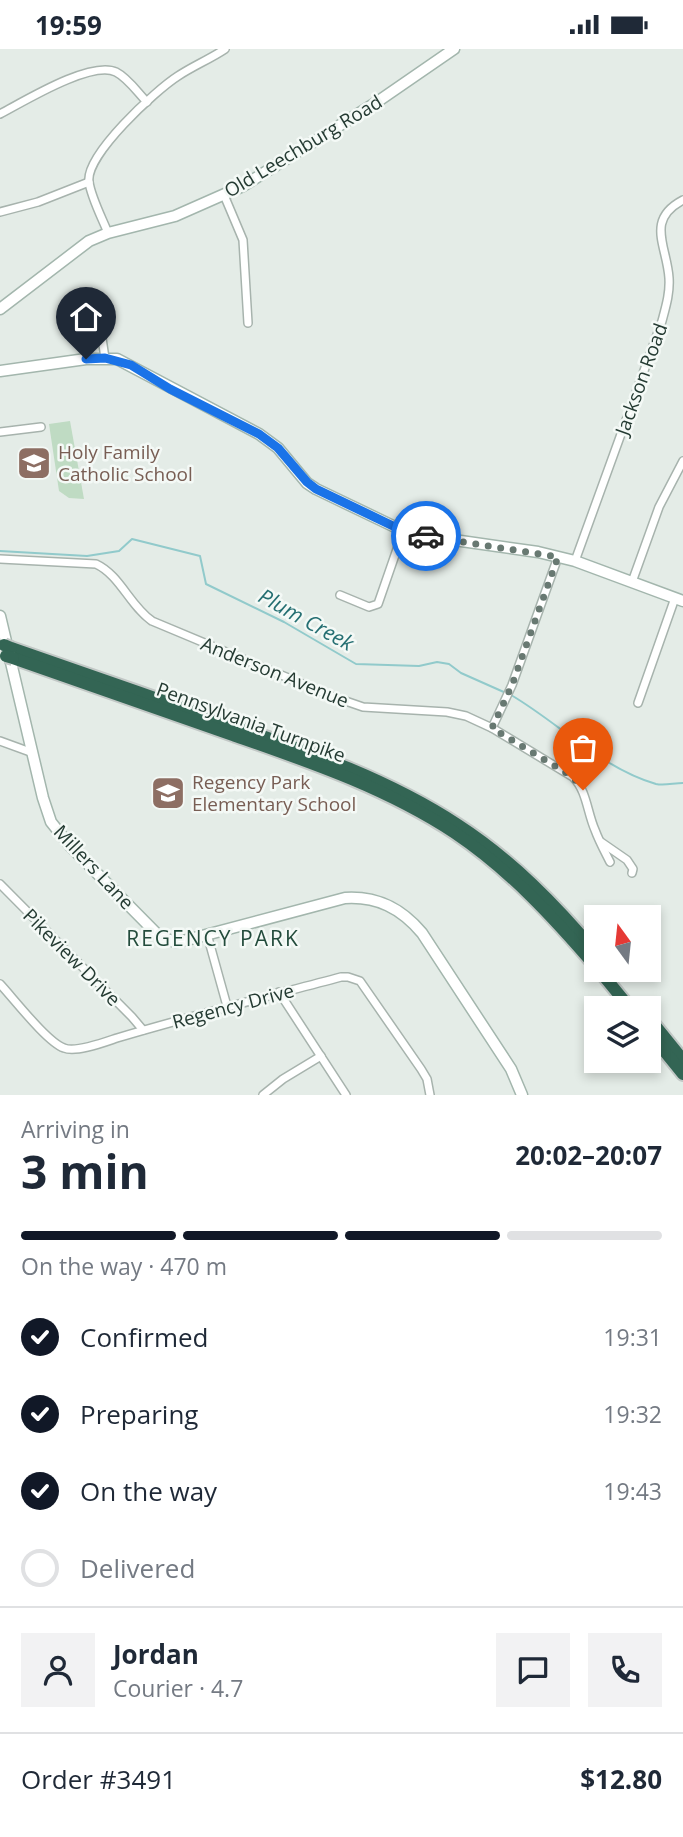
<!DOCTYPE html>
<meta charset="utf-8">
<style>
body{margin:0;font-family:"Open Sans",sans-serif;background:#f2f2f3;color:#1f2937;height:100vh;display:flex;flex-direction:column;font-size:26px;white-space:nowrap}
*{box-sizing:border-box;margin:0}
p{font-size:23px;color:#747a83}
.icon{flex:none;width:38px;height:38px;fill:none;stroke:currentColor;stroke-width:2;stroke-linecap:round;stroke-linejoin:round}
.map{position:relative;height:1046px;overflow:hidden}
.side{display:flex;flex-direction:column;background:#fff;flex:1}
.side>*{flex:none}
.needle{width:46px;rotate:345deg}
.controls{position:absolute;left:584px;top:856px;display:grid;gap:14px}
.controls a{display:grid;place-items:center;width:77px;height:77px;border-radius:0px;background:#fff;box-shadow:0 4px 10px #0003;font-size:35px}
.pin{position:absolute;display:grid;place-items:center;width:60px;height:60px;color:#fff;margin:-72px -30px;border-radius:50% 50% 50% 0;rotate:-45deg;box-shadow:0 0 7px #0007}
.pin .icon{rotate:45deg}
.courier{position:absolute;display:grid;place-items:center;width:70px;height:70px;margin:-35px;border:5px solid #1a73e8;border-radius:50%;background:#fff;color:#222;box-shadow:0 2px 9px #0007}
.head em{font-style:normal;font-weight:700}
.head div{display:flex;flex-direction:column-reverse}
.head{display:flex;align-items:center;justify-content:space-between;height:119px;padding:0 21px}
h1{font-size:46px;font-weight:700;line-height:52px}
.bar{display:grid;grid-template-columns:repeat(4,1fr);gap:10px 7px;align-content:center;height:84px;padding:0 21px}
.bar i{height:9px;border-radius:5px;background:#e0e1e3}
.bar .selected{background:#111827}
.bar p{grid-column:span 4}
.line{display:flex;align-items:center;gap:18px;padding:0 21px;border-top:2px solid #e0e1e3}
.line div{flex:1}
.round{display:grid;place-items:center;flex:none;width:74px;height:74px;border-radius:0px;background:#f2f2f3}
ol{padding:0 21px;list-style:none}
li{display:flex;align-items:center;gap:21px;height:77px}
li p{margin-inline-start:auto}
li .icon{padding:7px;border-radius:50%;background:#111827;color:#fff;stroke-width:4}
li:last-child{color:#747a83}
li i{width:38px;height:38px;border:4px solid #e0e1e3;border-radius:50%}
.status{display:flex;justify-content:space-between;align-items:center;height:49px;padding:0 35px;background:#fff;direction:ltr}
.status svg{height:19px;fill:currentColor}
.map>svg:first-child{display:block}
.green{fill:#bfdbc3}
.lines{fill:none;stroke-linecap:round;stroke-linejoin:round}
.stream{stroke:#91cacb;stroke-width:2}
.street-casing{stroke:#a7b3ad;stroke-width:10}
.secondary-casing{stroke:#a3b6ad;stroke-width:13}
.highway-casing{stroke:#c2c8c6;stroke-width:16}
.street{stroke:#fff;stroke-width:7}
.secondary{stroke:#fff;stroke-width:10}
.highway{stroke:#336554;stroke-width:12}
.highway-bridge-casing{stroke:#c2c8c6;stroke-width:16;stroke-linecap:butt}
.highway-bridge{stroke:#336554;stroke-width:12}
.done{stroke:#687972;stroke-width:7;stroke-dasharray:0 12.6}
.route{stroke:#1a73e8;stroke-width:9}
.labels{text-anchor:middle;stroke-width:5;stroke-linejoin:round;paint-order:stroke}
.street-label{font-size:19px;fill:#253b33;stroke:#f4f9f6}
.education-label{font-size:19px;fill:#785e54;stroke:#f4f9f6;text-anchor:start}
.water-label{font-size:21px;font-style:italic;fill:#256f72;stroke:#f4f9f6}
.neighbourhood-label{font-size:21px;letter-spacing:2px;fill:#234c3c;stroke:#f4f9f6}
</style>
<div class="status"><b>19:59</b><svg viewBox="0 0 49 12"><path d="M0 12V9h3v3zM5 12V6h3v6zM10 12V3h3v9zM15 12V0h3v12zM26 1h20v11H26zM47 4h2v5h-2z"/></svg></div>
<div class="map">
<svg width="683" height="1046" viewBox="0 0 683 1046">
<rect width="100%" height="100%" fill="#e4ece7"/>
<polygon class="green" points="70,372 84,450 69,449 59,442 49,375"/>
<g class="lines">
<g class="stream">
<polyline points="0,502 87,507 119,502 132,490 200,507 206,535 284,573 356,615 419,617 437,613 449,615 461,624 506,644"/>
<path d="M511,646c48,28 90,73 145,89 8,2 18,-1 27,-1"/>
</g>
<g class="street-casing">
<g id="street">
<path d="M0,65c23,-12 91,-54 116,-42 12,6 22,21 31,30"/>
<polyline points="224,146 243,191 248,274"/>
<polyline points="0,163 38,153 89,133"/>
<path d="M108,184c-6,-15 -17,-36 -19,-51 -4,-27 67,-92 89,-106 15,-10 32,-17 47,-27"/>
<polyline points="96,250 105,309"/>
<polyline points="0,383 41,378"/>
<path d="M0,510l96,5c24,11 34,42 56,57l182,76 29,10 84,5 19,4 26,12 81,49c14,14 14,35 22,53 4,11 10,22 15,32"/>
<path d="M575,512l87,-240c4,-15 8,-28 7,-43 -2,-32 -24,-58 14,-78"/>
<polyline points="632,533 659,458 683,412"/>
<polyline points="340,546 369,558 378,555 404,480"/>
<polyline points="638,654 675,549"/>
<polyline points="492,679 512,636 558,508"/>
<polyline points="0,692 33,704"/>
<polyline points="601,793 627,811 633,820 632,824"/>
<polyline points="0,835 132,968 143,981"/>
<polyline points="207,885 227,957"/>
<path d="M0,935c14,15 47,58 64,64 12,5 41,-6 53,-10 74,-22 149,-41 224,-61h7l12,4 61,88 6,10 3,16"/>
<polyline points="279,943 346,1046"/>
<polyline points="263,1046 283,1030 321,1007"/>
</g>
</g>
<g class="secondary-casing">
<g id="secondary">
<polyline points="0,260 89,192 108,184 175,167 243,137 377,53 454,0"/>
<polyline points="0,322 86,310 117,310 259,385 278,399 307,434 316,440 393,477 426,487 538,503 575,512 683,552"/>
<path d="M0,567l43,182 8,24 20,25 88,89 16,6 8,-1 162,-43c32,-2 56,10 77,35l89,136 11,26"/>
</g>
</g>
<g class="highway-casing">
<g id="highway">
<path d="M11,599c73,25 147,51 220,77 78,27 157,54 227,100 54,35 98,80 139,129"/>
<path d="M13,609c73,26 147,51 220,77 77,27 154,53 222,98 55,37 99,85 142,135"/>
<polyline points="598,920 630,959"/>
<polyline points="649,969 683,1011"/>
<polyline points="649,983 683,1025"/>
</g>
</g>
<use href="#street" class="street"/>
<use href="#secondary" class="secondary"/>
<use href="#highway" class="highway"/>
<g class="highway-bridge-casing">
<g id="highway-bridge">
<polyline points="4,596 11,599"/>
<polyline points="6,607 13,609"/>
</g>
</g>
<use href="#highway-bridge" class="highway-bridge"/>
</g>
<g class="lines">
<polyline class="done" points="426,487 558,508 512,636 492,679 573,728 583,741"/>
<polyline class="route" points="86,310 105,309 131,316 170,340 259,385 278,399 307,433 316,440 393,477 426,487"/>
</g>
<defs>
<g id="school-square" transform="scale(1.75)"><rect x="-9" y="-9" width="18" height="18" rx="4" fill="#8d6e63" stroke="#f4f9f6"/><path d="M0-5L7-2L0 1L-7-2ZM-4 1L0 2.5L4 1V4Q0 6-4 4Z" fill="#fff"/></g>
</defs>
<g fill-rule="evenodd">
<use href="#school-square" x="34" y="414"/>
<use href="#school-square" x="168" y="744"/>
</g>
<g class="labels">
<g class="street-label">
<text transform="translate(303 97) rotate(-31)" y="7">Old Leechburg Road</text>
<text transform="translate(641 330) rotate(-70)" y="7">Jackson Road</text>
<text transform="translate(275 623) rotate(22)" y="7">Anderson Avenue</text>
<text transform="translate(251 673) rotate(20)" y="7">Pennsylvania Turnpike</text>
<text transform="translate(94 818) rotate(47)" y="7">Millers Lane</text>
<text transform="translate(72 908) rotate(45)" y="7">Pikeview Drive</text>
<text transform="translate(233 957) rotate(-15)" y="7">Regency Drive</text>
</g>
<g class="education-label">
<text x="58" y="410">Holy Family<tspan x="58" dy="22">Catholic School</tspan></text>
<text x="192" y="740">Regency Park<tspan x="192" dy="22">Elementary School</tspan></text>
</g>
<g class="water-label">
<text transform="translate(306 571) rotate(29)" y="7">Plum Creek</text>
</g>
<g class="neighbourhood-label">
<text x="213" y="897">REGENCY PARK</text>
</g>
</g>
</svg>
<div class="controls">
<a><svg class="needle" viewBox="-14 -14 28 28"><path d="M0-13l5 13h-10z" fill="#e53935"/><path d="M0 13l5-13h-10z" fill="#747a83"/></svg></a>
<a><svg class="icon" aria-label="layers" viewBox="0 0 24 24"><path d="M12 4l9 5-9 5-9-5zM3 14l9 5 9-5"/></svg></a>
</div>
<div class="pin" style="left:583px;top:741px;background:#ea580c"><svg class="icon" aria-label="bag" viewBox="0 0 24 24"><path d="M5 8h14l-1 12H6zM9 8a3 3 0 0 1 6 0"/></svg></div>
<div class="pin" style="left:86px;top:310px;background:#1f2937"><svg class="icon" aria-label="home" viewBox="0 0 24 24"><path d="M3 11l9-7 9 7M6 9v11h12V9"/></svg></div>
<div class="courier" style="left:426px;top:487px"><svg class="icon" aria-label="car" viewBox="0 0 24 24"><path d="M5 17H2v-5l4-1 3-4h7l3 4 3 1v5h-3M9 17h6M6 11h13"/><circle cx="7" cy="17" r="2"/><circle cx="17" cy="17" r="2"/></svg></div>
</div>
<section class="side">
<div class="head"><div><h1>3 min</h1><p>Arriving in</p></div><em>20:02–20:07</em></div>
<div class="bar"><i class="selected"></i><i class="selected"></i><i class="selected"></i><i></i><p>On the way · 470 m</p></div>
<ol>
<li><svg class="icon" aria-label="check" viewBox="0 0 24 24"><path d="M5 12l5 5 9-10"/></svg>Confirmed<p>19:31</p></li>
<li><svg class="icon" aria-label="check" viewBox="0 0 24 24"><path d="M5 12l5 5 9-10"/></svg>Preparing<p>19:32</p></li>
<li><svg class="icon" aria-label="check" viewBox="0 0 24 24"><path d="M5 12l5 5 9-10"/></svg>On the way<p>19:43</p></li>
<li><i></i>Delivered</li>
</ol>
<div class="line" style="height:126px"><a class="round"><svg class="icon" aria-label="person" viewBox="0 0 24 24"><circle cx="12" cy="8" r="4"/><path d="M4 21q1-7 8-7t8 7"/></svg></a><div><b>Jordan</b><p>Courier · 4.7</p></div><a class="round"><svg class="icon" aria-label="chat" viewBox="0 0 24 24"><path d="M4 5h16v11H9l-5 4z"/></svg></a><a class="round"><svg class="icon" aria-label="phone" viewBox="0 0 24 24"><path d="M5 4h4l2 5-3 2q2 4 5 5l2-3 5 2v4C11 20 4 13 5 4z"/></svg></a></div>
<div class="line" style="height:91px"><div>Order #3491</div><b>$12.80</b></div>
</section>
